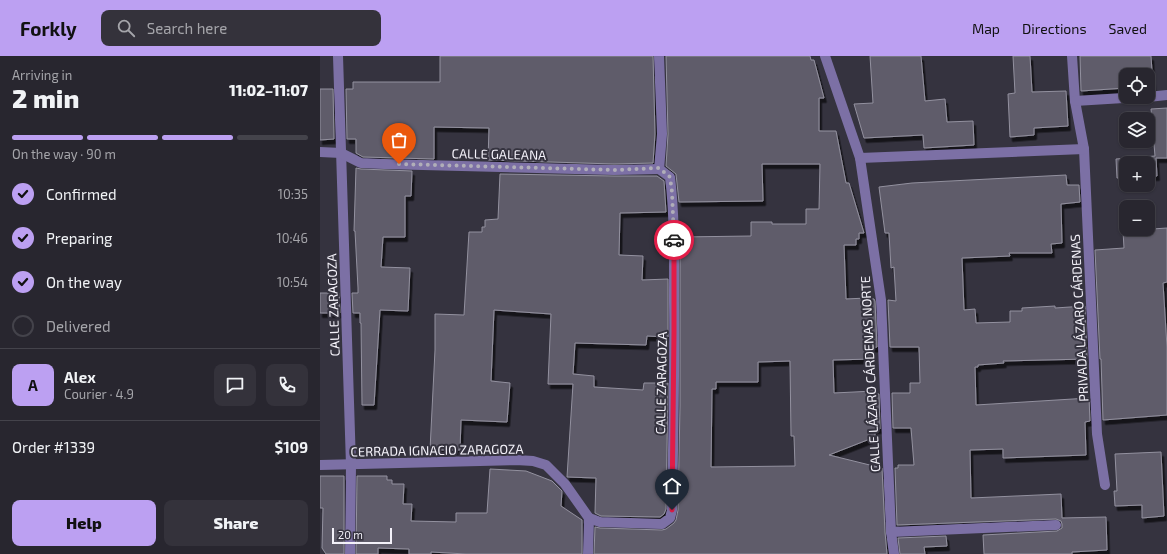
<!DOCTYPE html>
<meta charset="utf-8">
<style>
body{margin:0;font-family:"Exo 2",sans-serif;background:#34323b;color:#f1f3f6;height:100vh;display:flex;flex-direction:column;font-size:15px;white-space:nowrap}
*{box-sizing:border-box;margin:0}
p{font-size:13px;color:#a5a5aa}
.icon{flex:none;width:22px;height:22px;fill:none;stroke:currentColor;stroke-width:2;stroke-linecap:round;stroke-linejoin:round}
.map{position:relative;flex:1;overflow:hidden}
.details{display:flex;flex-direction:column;background:#28262f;width:320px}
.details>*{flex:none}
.tools{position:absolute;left:799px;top:12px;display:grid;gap:8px}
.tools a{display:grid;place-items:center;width:36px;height:36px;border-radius:8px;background:#28262f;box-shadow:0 1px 3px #0004,0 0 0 1px #44434b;font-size:20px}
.scale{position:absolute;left:12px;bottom:10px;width:60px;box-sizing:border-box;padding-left:4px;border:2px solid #f3f1f9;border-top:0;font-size:11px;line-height:14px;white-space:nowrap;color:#f3f1f9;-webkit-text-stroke:3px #35333f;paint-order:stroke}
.pin{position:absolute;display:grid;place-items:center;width:34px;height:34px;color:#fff;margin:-41px -17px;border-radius:50% 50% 50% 0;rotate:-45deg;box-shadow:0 0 4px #0007}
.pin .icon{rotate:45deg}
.courier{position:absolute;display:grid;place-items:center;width:40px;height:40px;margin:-20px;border:3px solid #e11d48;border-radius:50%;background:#fff;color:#222;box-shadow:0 1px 5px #0007}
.summary em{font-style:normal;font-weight:800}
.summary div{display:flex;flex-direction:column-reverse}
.summary{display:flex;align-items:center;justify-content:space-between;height:68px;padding:0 12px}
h1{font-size:26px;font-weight:800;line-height:30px}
.bar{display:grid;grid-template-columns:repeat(4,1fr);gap:6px 4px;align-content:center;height:48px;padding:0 12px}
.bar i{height:5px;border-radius:3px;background:#44434b}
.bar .on{background:#bca0f2}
.bar p{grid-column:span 4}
.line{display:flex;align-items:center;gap:10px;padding:0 12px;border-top:1px solid #44434b}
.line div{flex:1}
.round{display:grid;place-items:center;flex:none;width:42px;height:42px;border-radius:8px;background:#34323b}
ol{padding:0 12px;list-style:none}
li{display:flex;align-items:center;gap:12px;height:44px}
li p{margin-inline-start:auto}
li .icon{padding:4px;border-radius:50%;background:#bca0f2;color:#111;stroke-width:4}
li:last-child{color:#a5a5aa}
li i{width:22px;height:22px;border:2px solid #44434b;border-radius:50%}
.button{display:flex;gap:8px;margin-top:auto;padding:8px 12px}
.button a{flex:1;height:46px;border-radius:8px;background:#bca0f2;color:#111;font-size:16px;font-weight:800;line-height:46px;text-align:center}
.button a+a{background:#34323b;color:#f1f3f6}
header{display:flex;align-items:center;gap:24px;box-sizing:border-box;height:56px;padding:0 20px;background:#bca0f2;color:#111}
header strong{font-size:19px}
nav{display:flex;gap:22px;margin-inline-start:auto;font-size:14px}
.search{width:280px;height:36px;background:#34323b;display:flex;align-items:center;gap:10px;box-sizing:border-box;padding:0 14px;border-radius:8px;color:#a5a5aa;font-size:15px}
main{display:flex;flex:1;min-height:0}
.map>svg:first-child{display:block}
.building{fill:#5f5c6a;stroke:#93919f;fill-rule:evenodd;filter:url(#shadow)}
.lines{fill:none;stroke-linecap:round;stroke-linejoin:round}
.minor{stroke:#7c70a5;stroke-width:10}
.done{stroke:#b0aeb8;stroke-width:4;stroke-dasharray:0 7.2}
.route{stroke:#e11d48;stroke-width:5}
.labels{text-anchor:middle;stroke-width:4;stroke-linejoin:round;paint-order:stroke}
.street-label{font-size:13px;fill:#f3f1f9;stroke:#35333f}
</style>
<header>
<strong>Forkly</strong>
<div class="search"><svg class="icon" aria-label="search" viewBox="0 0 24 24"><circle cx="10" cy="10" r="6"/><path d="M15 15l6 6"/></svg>Search here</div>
<nav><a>Map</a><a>Directions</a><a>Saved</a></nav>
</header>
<main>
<section class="details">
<div class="summary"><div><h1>2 min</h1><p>Arriving in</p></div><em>11:02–11:07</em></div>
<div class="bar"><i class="on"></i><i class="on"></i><i class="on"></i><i></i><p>On the way · 90 m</p></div>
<ol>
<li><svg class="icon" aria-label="check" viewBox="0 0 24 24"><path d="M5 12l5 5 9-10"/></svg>Confirmed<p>10:35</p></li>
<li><svg class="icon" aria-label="check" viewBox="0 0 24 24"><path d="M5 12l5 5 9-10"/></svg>Preparing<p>10:46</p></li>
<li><svg class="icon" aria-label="check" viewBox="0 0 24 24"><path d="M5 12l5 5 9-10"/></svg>On the way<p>10:54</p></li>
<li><i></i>Delivered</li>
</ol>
<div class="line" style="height:72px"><b class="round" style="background:#bca0f2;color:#111">A</b><div><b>Alex</b><p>Courier · 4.9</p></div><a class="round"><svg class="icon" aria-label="chat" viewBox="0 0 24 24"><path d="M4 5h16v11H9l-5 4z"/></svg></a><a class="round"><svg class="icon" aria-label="phone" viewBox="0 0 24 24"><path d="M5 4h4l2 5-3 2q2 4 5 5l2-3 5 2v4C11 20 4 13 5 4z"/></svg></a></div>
<div class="line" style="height:52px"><div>Order #1339</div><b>$109</b></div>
<div class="button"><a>Help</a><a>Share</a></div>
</section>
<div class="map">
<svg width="847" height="498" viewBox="0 0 847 498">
<defs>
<filter id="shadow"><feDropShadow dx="2.5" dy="4.5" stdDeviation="0" flood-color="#0009"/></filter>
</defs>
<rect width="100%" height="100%" fill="#35333f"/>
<g class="building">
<polygon points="120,0 333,0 335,78 333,107 294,108 168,104 169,72 114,71 114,103 43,101 36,97 36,83 27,83 26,33 33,33 33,26 120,26"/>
<path d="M346,0h144l1,4h3l10,38h-5v33h17l10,52h3l15,50h-5v6h-3v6h-12l2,54 20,-1 8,1 1,2 2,46 -5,1v11l-39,1 1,33 40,-2v3h5l1,35h-5v8l-46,18 53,13 3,64 2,22h-293l1,-27 5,1 62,2 4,-1 8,-6 2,-3 2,-10 2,-104v-169l71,-1v-14h21v2h34v-15h13l1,-45h-58l1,37 -84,1 -3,-28 -10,-8 2,-32zM470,305l1,75h3l1,30 -84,1 1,-78h4v-7h42v-20z"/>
<polygon points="550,0 601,0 605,45 625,43 627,66 653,65 654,89 604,92 603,79 544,82 534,48 553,47"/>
<polygon points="693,0 710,0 712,36 746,35 748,70 714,72 714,79 690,81 688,38 695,37"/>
<polygon points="760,0 831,0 833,31 828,32 828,19 806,19 806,32 761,35"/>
<polygon points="0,33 13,33 14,83 0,84"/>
<polygon points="847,52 847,102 836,102 837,120 828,120 828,107 806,107 806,122 797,122 796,103 835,100 831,53"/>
<polygon points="36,112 41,113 92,115 91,140 85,140 85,181 63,181 61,211 90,212 88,255 60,254 54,349 42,349 41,267 40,267 40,257 33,257 32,237 38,237 38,232 35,175 34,175"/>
<polygon points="180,118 294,120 337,120 344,125 346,156 300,157 299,199 323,200 322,224 348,223 348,281 327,280 326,289 255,287 253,318 274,320 274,331 323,334 324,327 348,327 346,453 344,458 340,461 281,460 275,457 276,422 247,421 253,328 228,328 231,258 174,254 171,325 190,327 187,366 141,364 140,394 110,394 115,294 115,258 144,259 149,176 162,176 162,171 165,171 165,164 178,163"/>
<polygon points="746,119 747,129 759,129 760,146 741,148 742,187 731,188 732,197 689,197 690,200 642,202 644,254 655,253 656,267 690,266 690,255 702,255 702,252 735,250 735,252 765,250 767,303 683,305 684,307 658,309 658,311 655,311 656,349 769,342 770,365 765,366 766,399 683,402 683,393 650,394 651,442 741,438 742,462 786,461 787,494 752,496 752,498 664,498 663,479 737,475 742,472 742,468 741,465 736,463 577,469 575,412 578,412 578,409 594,409 591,372 573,372 572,337 590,337 590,327 600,327 599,291 570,291 568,244 576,245 574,211 571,212 569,177 565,177 559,131 592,127"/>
<polygon points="847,172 847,226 843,227 847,291 847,359 783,364 781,303 780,303 775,194 804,192 803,175"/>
<polygon points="0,237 19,237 20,257 0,257"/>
<polygon points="841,396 844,460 822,462 822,449 795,450 794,435 797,435 795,398"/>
<polygon points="170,413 206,415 232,425 242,435 241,450 262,464 262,498 146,498 111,496 111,498 89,498 89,493 58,492 58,498 36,498 37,420 67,420 67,424 72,424 72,428 84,428 83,448 92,448 91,465 136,466 136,457 167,457"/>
<polygon points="0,420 24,420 24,498 6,498 2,492 3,452 0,452"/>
<polygon points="626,480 627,490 604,491 605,498 580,498 578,482"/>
</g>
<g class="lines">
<g class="minor">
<polyline points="18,0 31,409 30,498"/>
<polyline points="505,0 540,102 561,244 571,476 574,498"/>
<polyline points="752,0 755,45 764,93 777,378 785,429"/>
<polyline points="828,41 847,39"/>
<polyline points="755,45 820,41"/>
<polyline points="0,96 21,97 41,107 64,108 294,114 339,113"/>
<polyline points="540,102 764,93"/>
<polyline points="339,113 342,78 339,0"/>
<polyline points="0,409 196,404 213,405 226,409 245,428 269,462 268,498"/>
<path d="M269,462l11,4 62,2 8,-6 2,-8c1,-69 3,-139 2,-208 0,-42 1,-83 -4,-125l-11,-8"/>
<polyline points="571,476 736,469"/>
</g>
</g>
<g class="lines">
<polyline class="done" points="79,108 294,114 339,112 350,121 352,136 354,184"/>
<polyline class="route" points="352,454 354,276 354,184"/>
</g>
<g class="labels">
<g class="street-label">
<text transform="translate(179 98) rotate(1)" y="5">CALLE GALEANA</text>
<text transform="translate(13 249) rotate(-92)" y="5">CALLE ZARAGOZA</text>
<text transform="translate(759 262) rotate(-93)" y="5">PRIVADA LÁZARO CÁRDENAS</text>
<text transform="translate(550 318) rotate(-93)" y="5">CALLE LÁZARO CÁRDENAS NORTE</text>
<text transform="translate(341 327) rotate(-89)" y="5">CALLE ZARAGOZA</text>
<text transform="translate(117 394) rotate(-1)" y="5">CERRADA IGNACIO ZARAGOZA</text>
</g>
</g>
</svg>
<div class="tools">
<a><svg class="icon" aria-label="locate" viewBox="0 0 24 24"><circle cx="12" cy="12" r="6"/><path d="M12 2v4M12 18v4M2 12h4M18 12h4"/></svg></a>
<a><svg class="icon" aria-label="layers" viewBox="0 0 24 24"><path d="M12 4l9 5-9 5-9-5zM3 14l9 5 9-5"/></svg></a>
<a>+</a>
<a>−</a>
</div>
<div class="scale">20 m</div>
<div class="pin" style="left:79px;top:108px;background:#ea580c"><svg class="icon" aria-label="bag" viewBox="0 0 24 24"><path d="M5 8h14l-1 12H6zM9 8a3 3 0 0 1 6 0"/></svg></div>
<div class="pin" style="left:352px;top:454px;background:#1f2937"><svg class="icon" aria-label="home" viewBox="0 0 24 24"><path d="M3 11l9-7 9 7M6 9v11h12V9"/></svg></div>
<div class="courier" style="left:354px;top:184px"><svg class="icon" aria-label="car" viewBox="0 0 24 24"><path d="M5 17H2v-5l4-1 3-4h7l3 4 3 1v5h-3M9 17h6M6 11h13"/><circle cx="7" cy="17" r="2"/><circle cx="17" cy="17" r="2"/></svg></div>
</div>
</main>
